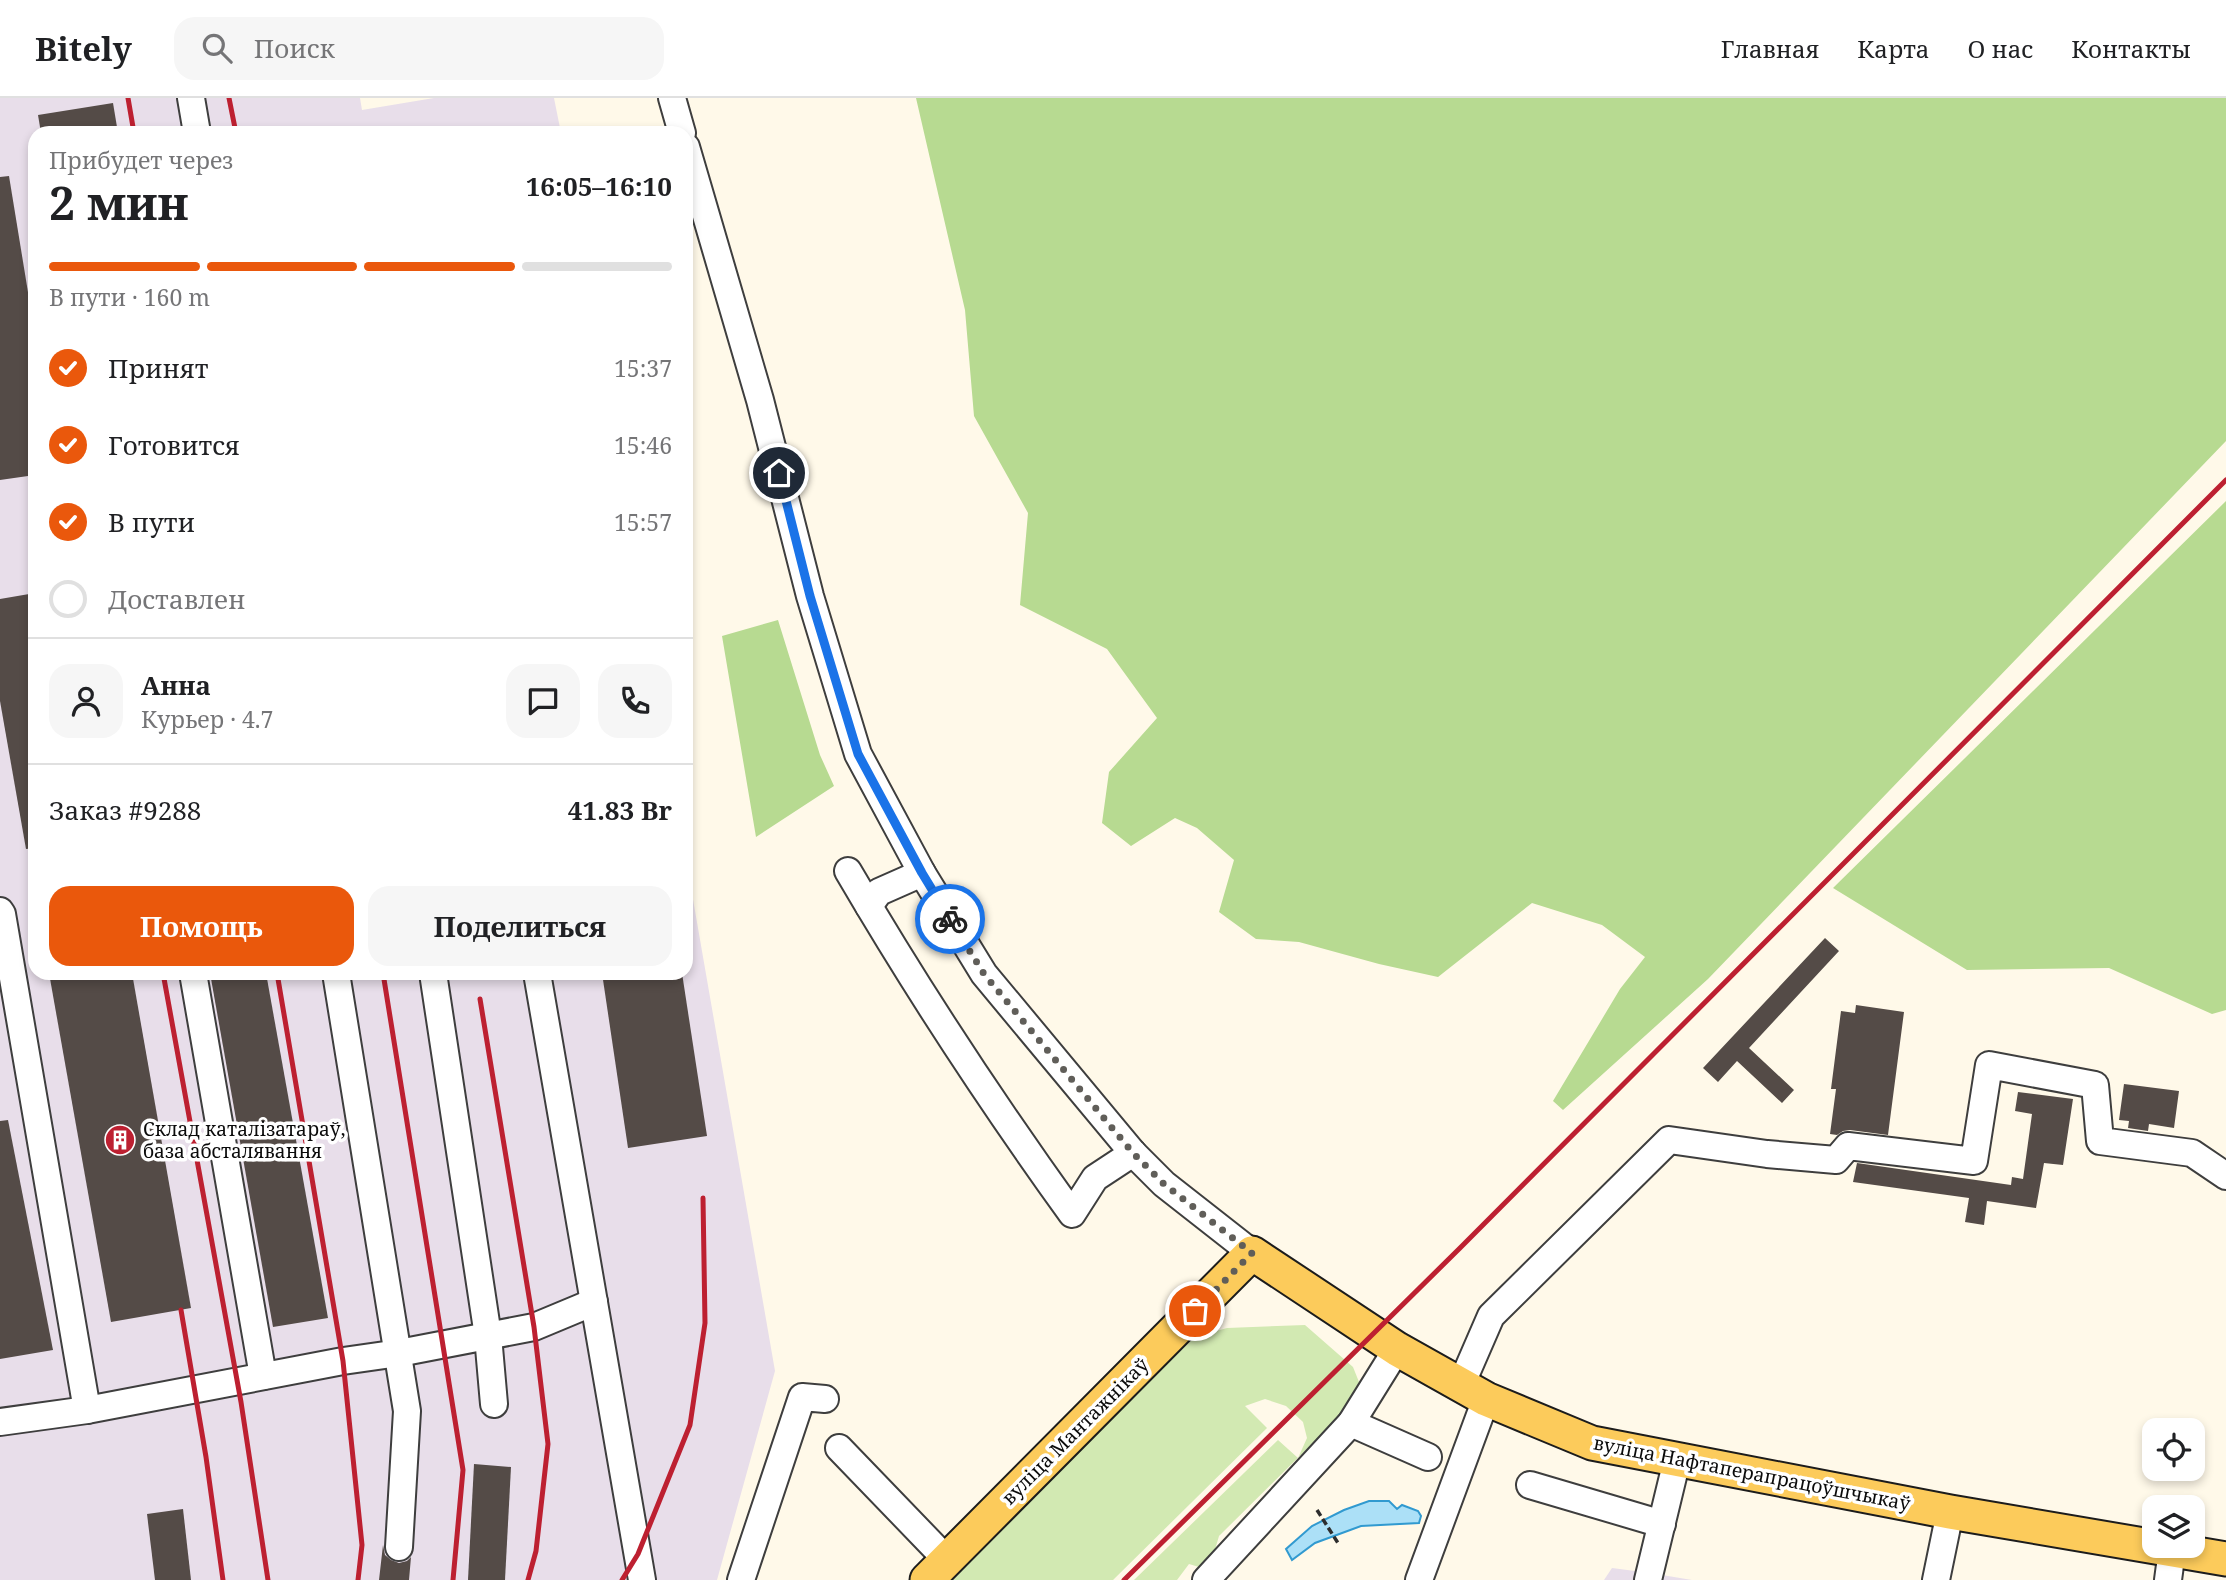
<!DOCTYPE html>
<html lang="ru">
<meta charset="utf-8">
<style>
body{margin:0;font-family:"Noto Serif",serif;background:#f6f6f6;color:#202124;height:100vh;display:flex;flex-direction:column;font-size:26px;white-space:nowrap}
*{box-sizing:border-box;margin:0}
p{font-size:23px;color:#757577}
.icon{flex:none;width:38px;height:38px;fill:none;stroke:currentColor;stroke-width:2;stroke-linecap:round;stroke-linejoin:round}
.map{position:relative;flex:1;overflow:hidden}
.panel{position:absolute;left:28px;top:28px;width:665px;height:854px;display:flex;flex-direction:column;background:#fff;border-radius:21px;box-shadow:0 4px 10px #0003}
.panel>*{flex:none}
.controls{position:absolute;left:2142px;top:1320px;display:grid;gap:14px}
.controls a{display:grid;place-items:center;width:63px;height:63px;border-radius:14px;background:#fff;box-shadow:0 4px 10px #0003;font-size:35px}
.pin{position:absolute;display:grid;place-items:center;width:60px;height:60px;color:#fff;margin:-30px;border:4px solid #fff;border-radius:50%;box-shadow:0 2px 7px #0007}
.courier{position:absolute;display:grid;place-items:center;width:70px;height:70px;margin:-35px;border:5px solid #1a73e8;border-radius:50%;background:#fff;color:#222;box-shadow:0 2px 9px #0007}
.overview em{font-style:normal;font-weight:700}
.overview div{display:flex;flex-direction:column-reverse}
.overview{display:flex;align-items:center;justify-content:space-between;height:119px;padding:0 21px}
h1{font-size:46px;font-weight:700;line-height:52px}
.bar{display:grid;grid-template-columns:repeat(4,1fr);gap:10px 7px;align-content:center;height:84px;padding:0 21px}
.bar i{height:9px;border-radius:5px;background:#e0e0e0}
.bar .active{background:#ea580c}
.bar p{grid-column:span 4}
.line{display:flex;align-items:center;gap:18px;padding:0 21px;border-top:2px solid #e0e0e0}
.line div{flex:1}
.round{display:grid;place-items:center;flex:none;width:74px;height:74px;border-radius:21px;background:#f6f6f6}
ol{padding:0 21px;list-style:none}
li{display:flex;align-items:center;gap:21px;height:77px}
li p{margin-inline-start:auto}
li .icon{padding:7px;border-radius:50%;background:#ea580c;color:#fff;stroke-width:4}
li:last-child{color:#757577}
li i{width:38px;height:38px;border:4px solid #e0e0e0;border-radius:50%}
.action{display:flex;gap:14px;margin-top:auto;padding:14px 21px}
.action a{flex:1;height:80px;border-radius:21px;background:#ea580c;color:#fff;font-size:28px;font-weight:700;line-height:80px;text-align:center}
.action a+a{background:#f6f6f6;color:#202124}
header{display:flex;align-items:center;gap:42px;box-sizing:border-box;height:98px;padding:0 35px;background:#fff;border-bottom:2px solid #e0e0e0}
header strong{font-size:33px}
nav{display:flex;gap:38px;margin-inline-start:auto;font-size:24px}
.search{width:490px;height:63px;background:#f6f6f6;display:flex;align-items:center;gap:18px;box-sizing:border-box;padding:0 24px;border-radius:21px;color:#757577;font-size:26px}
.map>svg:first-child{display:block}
.industrial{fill:#e8deea}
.green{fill:#d2e9b2}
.forest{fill:#b7da91}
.water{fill:#ace0f7;stroke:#319ad0;stroke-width:2}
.building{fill:#544b47}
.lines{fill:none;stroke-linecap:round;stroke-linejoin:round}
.minor-casing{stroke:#3e3e3e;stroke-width:30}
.major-casing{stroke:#1c1c1c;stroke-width:37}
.path{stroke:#2d2d2d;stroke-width:3.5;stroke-dasharray:7 3.5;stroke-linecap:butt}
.minor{stroke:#fff;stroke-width:26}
.major{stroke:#fccb5b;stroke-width:33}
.rail{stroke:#bd2031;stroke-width:5}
.done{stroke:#605e59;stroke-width:7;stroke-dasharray:0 12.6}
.route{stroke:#1a73e8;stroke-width:9}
.labels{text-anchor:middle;stroke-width:7;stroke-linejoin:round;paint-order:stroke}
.poi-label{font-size:19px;fill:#0b0b0b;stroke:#fff;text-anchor:start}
.street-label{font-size:19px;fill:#0b0b0b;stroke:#fff}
</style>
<header>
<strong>Bitely</strong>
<div class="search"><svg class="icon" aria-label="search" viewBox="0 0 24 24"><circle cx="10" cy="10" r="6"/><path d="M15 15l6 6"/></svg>Поиск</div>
<nav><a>Главная</a><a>Карта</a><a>О нас</a><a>Контакты</a></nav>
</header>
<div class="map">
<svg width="2226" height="1482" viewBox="0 0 2226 1482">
<rect width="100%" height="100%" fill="#fff9e9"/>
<g class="industrial">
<polygon points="0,0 360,0 362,12 434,0 554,0 561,35 35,35 35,875 686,875 686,761 775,1273 717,1482 0,1482"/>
<polygon points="1612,1470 1650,1475 1692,1482 1604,1482"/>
</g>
<polygon class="green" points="1305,1227 1353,1269 1359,1284 1340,1318 1219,1438 1209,1472 1189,1466 1177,1482 1134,1482 1278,1342 1298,1360 1307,1340 1303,1324 1286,1308 1265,1301 1245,1308 1267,1330 1113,1482 945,1482 1004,1422 1195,1239 1227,1230"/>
<g class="forest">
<polygon points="916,0 2226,0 2226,343 1708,881 1563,1012 1553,1003 1620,891 1645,859 1602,827 1532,805 1438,879 1379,866 1299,844 1256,841 1219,814 1234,762 1197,730 1175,720 1131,748 1102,725 1109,674 1157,620 1107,551 1020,507 1028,415 974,318 965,212"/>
<polygon points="2226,403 2226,912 2212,916 2109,870 1967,872 1833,790"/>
<polygon points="778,522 820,657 834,688 756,739 722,538"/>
</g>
<polygon class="water" points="1369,1403 1389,1403 1397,1411 1402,1407 1418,1413 1421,1418 1419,1425 1361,1428 1315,1445 1292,1462 1286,1451 1312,1428 1344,1412"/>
<g class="building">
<polygon points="113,5 118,35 41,35 38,17"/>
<polygon points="9,78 35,237 35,377 0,382 0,79"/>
<polygon points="35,495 35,750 26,751 0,603 0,501"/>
<polygon points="1825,840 1839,853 1749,950 1794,992 1782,1005 1737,963 1718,984 1703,970"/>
<polygon points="49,875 132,875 191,1210 111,1224"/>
<polygon points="210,875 266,875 328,1220 273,1229"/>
<polygon points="602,875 682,875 707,1038 628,1050"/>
<polygon points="1856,907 1904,914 1888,1037 1850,1032 1843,1033 1837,1037 1830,1036 1836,991 1831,991 1841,913 1855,915"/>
<polygon points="2124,986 2179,993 2174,1030 2149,1026 2148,1033 2128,1030 2129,1023 2119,1022"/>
<polygon points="2018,994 2073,1001 2063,1067 2044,1065 2036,1110 1987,1103 1984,1127 1965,1124 1969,1100 1853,1084 1857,1065 2011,1087 2012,1079 2023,1081 2032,1016 2015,1013"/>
<polygon points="8,1022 53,1252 0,1261 0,1023"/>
<polygon points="474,1366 511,1369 505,1482 468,1482"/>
<polygon points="183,1411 191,1482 155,1482 147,1416"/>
<polygon points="383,1447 385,1457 391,1462 399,1465 407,1463 411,1459 409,1482 379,1482"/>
</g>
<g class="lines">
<g class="minor-casing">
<g id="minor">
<polyline points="191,0 197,35"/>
<polyline points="672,0 682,35"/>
<polyline points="686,49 760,302 810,498 858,656 922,775 984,876 1133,1055 1164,1086 1252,1155"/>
<path d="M848,773c69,118 144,232 224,343l23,-36 38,-25"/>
<polyline points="869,808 879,794 922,775"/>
<polyline points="0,813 2,816 87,1312"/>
<polyline points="193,875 263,1278"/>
<polyline points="336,875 407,1313 399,1449"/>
<polyline points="433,875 488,1238 494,1306"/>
<polyline points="537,875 642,1482"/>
<polyline points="1461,1287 1491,1218 1669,1042 1767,1056 1836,1062 1848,1048 1974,1063 1989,967 2095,987 2100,1043 2192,1055 2226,1078"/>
<polyline points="0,1324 87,1312 343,1263 399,1255 534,1229 594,1204"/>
<polyline points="1351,1325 1428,1359"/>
<polyline points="839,1350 947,1462"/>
<polyline points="1530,1387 1662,1426"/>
<polyline points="741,1482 802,1299 825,1301"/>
<polyline points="1206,1482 1351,1325 1397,1251"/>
<polyline points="1419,1482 1486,1301"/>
<polyline points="1648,1482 1677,1362"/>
<polyline points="1936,1482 1950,1414"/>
<polyline points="2168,1482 2172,1452"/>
</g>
</g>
<g class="major-casing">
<polyline id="major" points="927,1482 1252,1155 1397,1251 1486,1301 1592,1345 1950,1414 2226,1461"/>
</g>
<polyline class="path" points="1317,1412 1338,1445"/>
<use href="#minor" class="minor"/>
<use href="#major" class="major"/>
<g class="rail">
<polyline points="128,0 134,35"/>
<polyline points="229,0 236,35"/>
<polyline points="163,875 241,1304 268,1482"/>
<polyline points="277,875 343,1263 362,1447 358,1482"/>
<polyline points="383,875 463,1372 453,1482"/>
<polyline points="480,901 534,1229 548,1346 536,1453 528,1482"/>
<polyline points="181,1212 206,1359 223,1482"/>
<polyline points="622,1482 638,1456 690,1327 705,1225 703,1100"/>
<polyline points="1124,1482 1460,1150 2226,382"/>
</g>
</g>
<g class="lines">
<polyline class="done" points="950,821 984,876 1133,1055 1164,1086 1252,1155 1195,1213"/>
<polyline class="route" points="779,375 810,498 858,656 922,775 950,821"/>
</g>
<defs>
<g id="building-disc" transform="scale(1.575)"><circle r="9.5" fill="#bd2031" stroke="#fff"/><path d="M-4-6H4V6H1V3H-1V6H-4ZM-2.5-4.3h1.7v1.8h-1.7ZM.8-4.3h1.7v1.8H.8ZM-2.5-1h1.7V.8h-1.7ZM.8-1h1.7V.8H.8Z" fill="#fff"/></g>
</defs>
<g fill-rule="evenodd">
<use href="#building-disc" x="120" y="1042"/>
</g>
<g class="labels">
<g class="poi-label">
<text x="143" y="1038">Склад каталізатараў,<tspan x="143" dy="22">база абсталявання</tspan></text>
</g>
<g class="street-label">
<text transform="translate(1075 1333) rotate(-45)" y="7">вуліца Мантажнікаў</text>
<text transform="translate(1752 1375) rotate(11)" y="7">вуліца Нафтаперапрацоўшчыкаў</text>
</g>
</g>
</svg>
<div class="controls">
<a><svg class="icon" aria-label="locate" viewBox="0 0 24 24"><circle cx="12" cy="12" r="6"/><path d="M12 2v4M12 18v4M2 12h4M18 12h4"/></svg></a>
<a><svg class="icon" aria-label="layers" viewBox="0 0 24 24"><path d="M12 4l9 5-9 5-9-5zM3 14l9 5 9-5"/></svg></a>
</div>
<div class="pin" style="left:1195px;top:1213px;background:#ea580c"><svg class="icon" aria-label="bag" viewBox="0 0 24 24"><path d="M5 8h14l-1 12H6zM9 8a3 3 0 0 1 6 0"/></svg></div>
<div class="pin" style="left:779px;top:375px;background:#1f2937"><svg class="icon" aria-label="home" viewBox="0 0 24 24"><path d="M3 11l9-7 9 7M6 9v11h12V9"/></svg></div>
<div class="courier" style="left:950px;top:821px"><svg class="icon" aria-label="bike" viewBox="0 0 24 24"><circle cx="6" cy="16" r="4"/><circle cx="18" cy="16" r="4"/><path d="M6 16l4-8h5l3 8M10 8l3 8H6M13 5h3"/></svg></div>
<section class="panel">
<div class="overview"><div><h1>2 мин</h1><p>Прибудет через</p></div><em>16:05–16:10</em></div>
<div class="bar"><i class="active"></i><i class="active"></i><i class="active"></i><i></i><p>В пути · 160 m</p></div>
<ol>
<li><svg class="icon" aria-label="check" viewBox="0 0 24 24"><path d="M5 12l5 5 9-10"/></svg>Принят<p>15:37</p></li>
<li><svg class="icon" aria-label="check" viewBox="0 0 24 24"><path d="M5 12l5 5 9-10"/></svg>Готовится<p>15:46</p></li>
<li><svg class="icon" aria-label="check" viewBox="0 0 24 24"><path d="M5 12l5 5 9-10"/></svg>В пути<p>15:57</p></li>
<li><i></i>Доставлен</li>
</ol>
<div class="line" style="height:126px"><a class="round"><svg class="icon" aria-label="person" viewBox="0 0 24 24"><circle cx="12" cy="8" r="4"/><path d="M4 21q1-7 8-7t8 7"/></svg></a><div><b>Анна</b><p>Курьер · 4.7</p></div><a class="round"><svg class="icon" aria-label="chat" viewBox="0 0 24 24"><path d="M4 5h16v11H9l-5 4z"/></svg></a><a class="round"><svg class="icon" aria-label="phone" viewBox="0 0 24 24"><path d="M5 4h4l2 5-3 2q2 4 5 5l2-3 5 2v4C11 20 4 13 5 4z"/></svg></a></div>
<div class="line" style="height:91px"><div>Заказ #9288</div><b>41.83 Br</b></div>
<div class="action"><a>Помощь</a><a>Поделиться</a></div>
</section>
</div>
